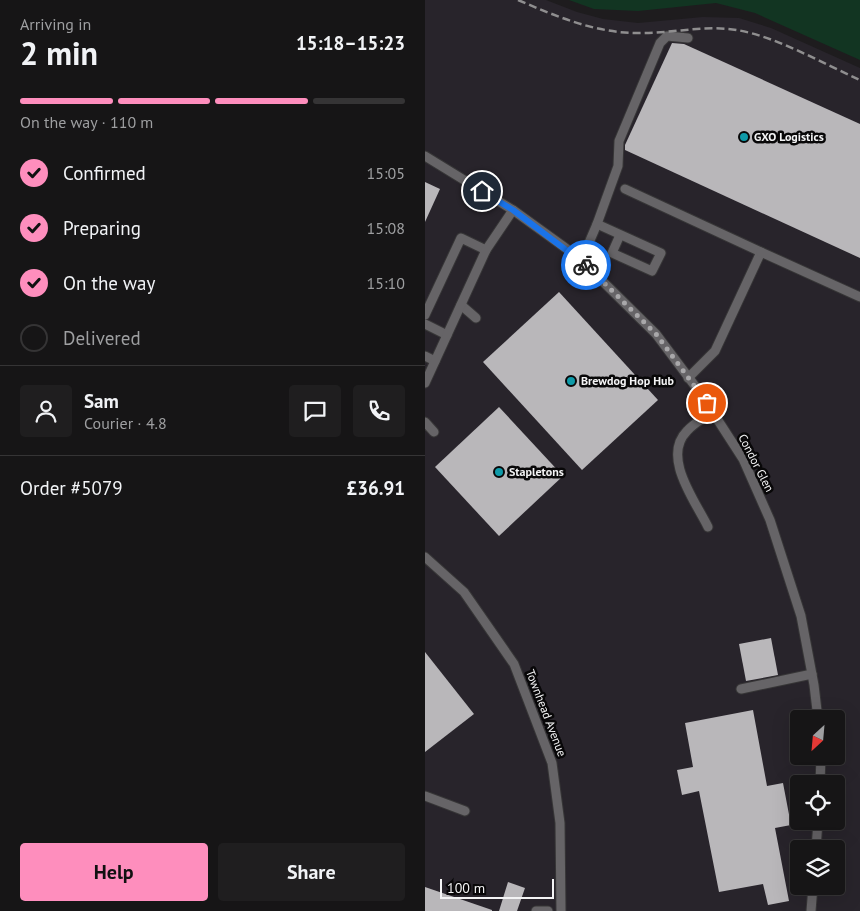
<!DOCTYPE html>
<meta charset="utf-8">
<style>
body{margin:0;font-family:"PT Sans",sans-serif;background:#1f1e1f;color:#f1f3f6;height:100vh;display:flex;flex-direction:column;font-size:19px;white-space:nowrap}
*{box-sizing:border-box;margin:0}
p{font-size:16px;color:#9e9fa1}
.icon{flex:none;width:28px;height:28px;fill:none;stroke:currentColor;stroke-width:2;stroke-linecap:round;stroke-linejoin:round}
.map{position:relative;flex:1;overflow:hidden}
.side{display:flex;flex-direction:column;background:#161516;width:425px}
.side>*{flex:none}
.needle{width:32px;rotate:206deg}
.tools{position:absolute;left:365px;top:710px;display:grid;gap:10px}
.tools a{display:grid;place-items:center;width:55px;height:55px;border-radius:5px;background:#161516;box-shadow:0 5px 20px #0002,0 0 0 1px #353435;font-size:25px}
.scale{position:absolute;left:15px;bottom:12px;width:114px;box-sizing:border-box;padding-left:5px;border:2px solid #f4f4f5;border-top:0;font-size:14px;line-height:18px;white-space:nowrap;color:#f4f4f5;-webkit-text-stroke:4px #080708;paint-order:stroke}
.pin{position:absolute;display:grid;place-items:center;width:42px;height:42px;color:#fff;margin:-21px;border:2px solid #fff;border-radius:50%;box-shadow:0 1px 5px #0007}
.courier{position:absolute;display:grid;place-items:center;width:50px;height:50px;margin:-25px;border:4px solid #1a73e8;border-radius:50%;background:#fff;color:#222;box-shadow:0 1px 6px #0007}
.head em{font-style:normal;font-weight:700}
.head div{display:flex;flex-direction:column-reverse}
.head{display:flex;align-items:center;justify-content:space-between;height:85px;padding:0 20px}
h1{font-size:32px;font-weight:700;line-height:38px}
.bar{display:grid;grid-template-columns:repeat(4,1fr);gap:8px 5px;align-content:center;height:60px;padding:0 20px}
.bar i{height:6px;border-radius:4px;background:#353435}
.bar .on{background:#fe8ebd}
.bar p{grid-column:span 4}
.line{display:flex;align-items:center;gap:12px;padding:0 20px;border-top:1px solid #353435}
.line div{flex:1}
.round{display:grid;place-items:center;flex:none;width:52px;height:52px;border-radius:5px;background:#1f1e1f}
ol{padding:0 20px;list-style:none}
li{display:flex;align-items:center;gap:15px;height:55px}
li p{margin-inline-start:auto}
li .icon{padding:5px;border-radius:50%;background:#fe8ebd;color:#111;stroke-width:4}
li:last-child{color:#9e9fa1}
li i{width:28px;height:28px;border:2px solid #353435;border-radius:50%}
.button{display:flex;gap:10px;margin-top:auto;padding:10px 20px}
.button a{flex:1;height:58px;border-radius:5px;background:#fe8ebd;color:#111;font-size:20px;font-weight:700;line-height:58px;text-align:center}
.button a+a{background:#1f1e1f;color:#f1f3f6}
main{display:flex;flex:1;min-height:0}
.map>svg:first-child{display:block}
.built{fill:#28242b;fill-rule:evenodd}
.green{fill:#123522}
.building{fill:#b9b7ba}
.lines{fill:none;stroke-linecap:round;stroke-linejoin:round}
.minor-casing{stroke:#373637;stroke-width:11}
.minor{stroke:#666467;stroke-width:9}
.rail{stroke:#8f8e8f;stroke-width:2.5;stroke-dasharray:8 4;stroke-linecap:butt}
.done{stroke:#a9a8aa;stroke-width:5;stroke-dasharray:0 9}
.route{stroke:#1a73e8;stroke-width:6}
.culture-dot{fill:#0f9aa8;stroke:#080708;stroke-width:2}
.labels{text-anchor:middle;stroke-width:5;stroke-linejoin:round;paint-order:stroke}
.poi-label{font-size:12px;font-weight:bold;fill:#f4f4f5;stroke:#080708;text-anchor:start}
.street-label{font-size:12px;fill:#f4f4f5;stroke:#080708}
</style>
<main>
<section class="side">
<div class="head"><div><h1>2 min</h1><p>Arriving in</p></div><em>15:18–15:23</em></div>
<div class="bar"><i class="on"></i><i class="on"></i><i class="on"></i><i></i><p>On the way · 110 m</p></div>
<ol>
<li><svg class="icon" aria-label="check" viewBox="0 0 24 24"><path d="M5 12l5 5 9-10"/></svg>Confirmed<p>15:05</p></li>
<li><svg class="icon" aria-label="check" viewBox="0 0 24 24"><path d="M5 12l5 5 9-10"/></svg>Preparing<p>15:08</p></li>
<li><svg class="icon" aria-label="check" viewBox="0 0 24 24"><path d="M5 12l5 5 9-10"/></svg>On the way<p>15:10</p></li>
<li><i></i>Delivered</li>
</ol>
<div class="line" style="height:90px"><a class="round"><svg class="icon" aria-label="person" viewBox="0 0 24 24"><circle cx="12" cy="8" r="4"/><path d="M4 21q1-7 8-7t8 7"/></svg></a><div><b>Sam</b><p>Courier · 4.8</p></div><a class="round"><svg class="icon" aria-label="chat" viewBox="0 0 24 24"><path d="M4 5h16v11H9l-5 4z"/></svg></a><a class="round"><svg class="icon" aria-label="phone" viewBox="0 0 24 24"><path d="M5 4h4l2 5-3 2q2 4 5 5l2-3 5 2v4C11 20 4 13 5 4z"/></svg></a></div>
<div class="line" style="height:65px"><div>Order #5079</div><b>£36.91</b></div>
<div class="button"><a>Help</a><a>Share</a></div>
</section>
<div class="map">
<svg width="435" height="911" viewBox="0 0 435 911">
<rect width="100%" height="100%" fill="#1e1c1e"/>
<path class="built" d="M0,0h121l31,12 26,7 35,4 65,-6 36,1 32,10 89,40v843h-435zM374,719h37v37h-37zM374,784h37v37h-37zM374,849h37v37h-37z"/>
<polygon class="green" points="144,0 435,0 435,60 330,13 291,3 213,11 169,9"/>
<g class="building">
<polygon points="247,43 259,44 435,124 435,258 200,150 200,145"/>
<polygon points="0,182 15,189 0,222"/>
<polygon points="134,292 233,400 157,470 58,362"/>
<polygon points="74,407 138,476 74,536 10,467"/>
<polygon points="346,638 353,675 321,681 314,644"/>
<polygon points="0,652 49,714 0,752"/>
<polygon points="328,710 342,786 358,783 366,825 350,828 364,901 343,905 338,884 294,892 274,791 257,795 252,770 268,767 260,723"/>
<polygon points="83,882 100,888 92,911 74,911"/>
<polygon points="0,887 67,910 67,911 0,911"/>
</g>
<g class="lines">
<g class="minor-casing">
<g id="minor">
<polyline points="0,156 88,210 153,257 231,334 276,394 318,459 345,520 376,616 389,685 393,719"/>
<polyline points="200,189 336,252 290,351 263,378"/>
<polyline points="172,224 236,253 227,271 187,253 195,235"/>
<polyline points="336,252 435,297"/>
<polyline points="153,257 163,245 172,224 193,166 194,141 235,43 242,36 263,38"/>
<polyline points="36,305 51,318"/>
<polyline points="0,315 36,238 61,250"/>
<polyline points="0,324 22,335"/>
<polyline points="0,356 10,361"/>
<polyline points="0,383 61,250 88,210"/>
<polyline points="0,422 9,432"/>
<path d="M283,527c-12,-25 -47,-70 -21,-96 7,-8 17,-13 25,-19"/>
<polyline points="0,557 39,592 89,664 127,763 135,823 136,911"/>
<polyline points="316,689 387,674"/>
<polyline points="395,784 396,756"/>
<polyline points="0,796 40,811"/>
<polyline points="391,849 393,821"/>
<polyline points="398,886 410,887"/>
<polyline points="111,911 123,911"/>
<polyline points="386,911 388,886"/>
</g>
</g>
<use href="#minor" class="minor"/>
<path class="rail" d="M93,0c40,17 79,34 124,33 32,0 62,-8 95,-3 40,7 85,33 123,50"/>
</g>
<g class="lines">
<polyline class="done" points="161,265 231,334 282,403"/>
<polyline class="route" points="57,191 88,210 161,265"/>
</g>
<g class="culture-dot">
<circle cx="319" cy="137" r="5"/>
<circle cx="146" cy="381" r="5"/>
<circle cx="74" cy="472" r="5"/>
</g>
<g class="labels">
<g class="poi-label">
<text x="329" y="141">GXO Logistics</text>
<text x="156" y="385">Brewdog Hop Hub</text>
<text x="84" y="476">Stapletons</text>
</g>
<g class="street-label">
<text transform="translate(331 463) rotate(63)" y="4">Condor Glen</text>
<text transform="translate(121 713) rotate(69)" y="4">Townhead Avenue</text>
</g>
</g>
</svg>
<div class="tools">
<a><svg class="needle" viewBox="-14 -14 28 28"><path d="M0-13l5 13h-10z" fill="#e53935"/><path d="M0 13l5-13h-10z" fill="#9e9fa1"/></svg></a>
<a><svg class="icon" aria-label="locate" viewBox="0 0 24 24"><circle cx="12" cy="12" r="6"/><path d="M12 2v4M12 18v4M2 12h4M18 12h4"/></svg></a>
<a><svg class="icon" aria-label="layers" viewBox="0 0 24 24"><path d="M12 4l9 5-9 5-9-5zM3 14l9 5 9-5"/></svg></a>
</div>
<div class="scale">100 m</div>
<div class="pin" style="left:282px;top:403px;background:#ea580c"><svg class="icon" aria-label="bag" viewBox="0 0 24 24"><path d="M5 8h14l-1 12H6zM9 8a3 3 0 0 1 6 0"/></svg></div>
<div class="pin" style="left:57px;top:191px;background:#1f2937"><svg class="icon" aria-label="home" viewBox="0 0 24 24"><path d="M3 11l9-7 9 7M6 9v11h12V9"/></svg></div>
<div class="courier" style="left:161px;top:265px"><svg class="icon" aria-label="bike" viewBox="0 0 24 24"><circle cx="6" cy="16" r="4"/><circle cx="18" cy="16" r="4"/><path d="M6 16l4-8h5l3 8M10 8l3 8H6M13 5h3"/></svg></div>
</div>
</main>
